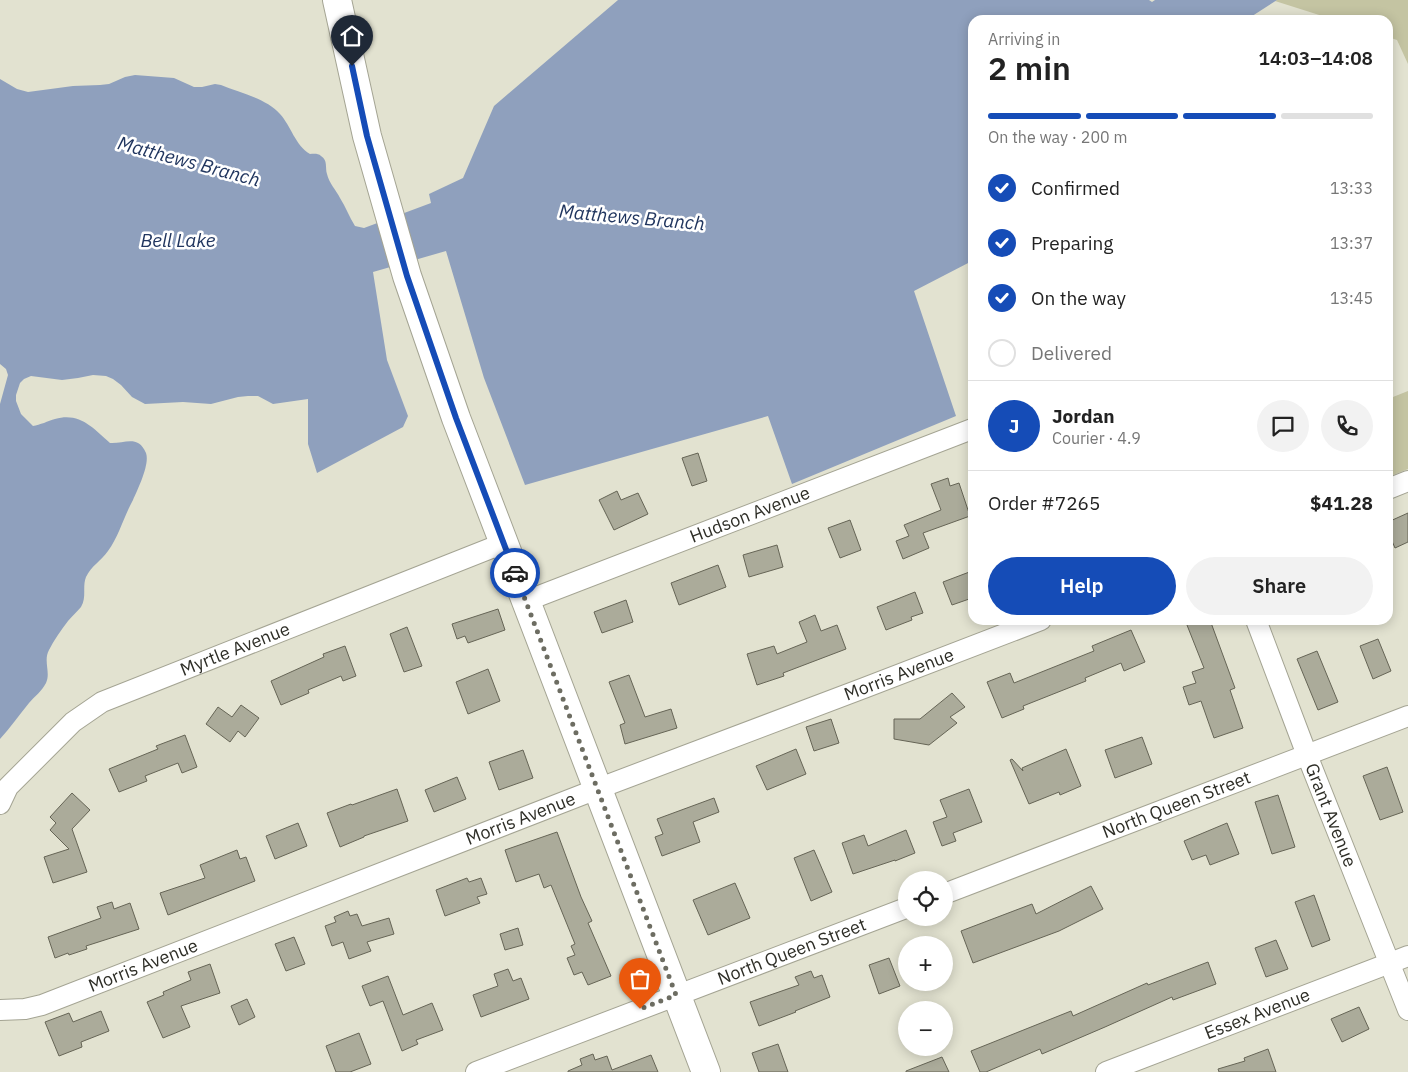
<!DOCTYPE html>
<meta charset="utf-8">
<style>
body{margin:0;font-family:"IBM Plex Sans",sans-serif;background:#f2f2f2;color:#222;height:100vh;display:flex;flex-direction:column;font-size:19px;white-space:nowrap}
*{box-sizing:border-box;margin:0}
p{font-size:16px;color:#767676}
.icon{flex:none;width:28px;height:28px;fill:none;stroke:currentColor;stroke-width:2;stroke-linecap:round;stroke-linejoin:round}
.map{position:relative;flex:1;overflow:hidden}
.sheet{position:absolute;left:968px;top:15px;width:425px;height:610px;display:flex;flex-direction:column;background:#fff;border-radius:15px;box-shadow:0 2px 12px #0003}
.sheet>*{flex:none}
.tools{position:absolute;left:898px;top:871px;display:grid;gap:10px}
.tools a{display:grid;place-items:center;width:55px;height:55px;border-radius:50%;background:#fff;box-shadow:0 2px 12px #0003;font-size:25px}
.pin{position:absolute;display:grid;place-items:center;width:42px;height:42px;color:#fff;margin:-51px -21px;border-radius:50% 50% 50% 0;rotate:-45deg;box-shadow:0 0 5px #0007}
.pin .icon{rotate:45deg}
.courier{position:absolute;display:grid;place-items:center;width:50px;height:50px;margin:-25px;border:4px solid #154cb7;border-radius:50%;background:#fff;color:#222;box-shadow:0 1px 6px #0007}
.summary em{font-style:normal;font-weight:600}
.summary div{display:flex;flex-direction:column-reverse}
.summary{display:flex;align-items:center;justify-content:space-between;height:85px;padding:0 20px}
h1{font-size:32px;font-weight:600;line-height:38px}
.bar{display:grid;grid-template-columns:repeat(4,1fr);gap:8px 5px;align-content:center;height:60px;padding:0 20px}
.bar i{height:6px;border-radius:4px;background:#e0e0e0}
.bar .active{background:#154cb7}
.bar p{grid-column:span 4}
.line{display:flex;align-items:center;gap:12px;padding:0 20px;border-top:1px solid #e0e0e0}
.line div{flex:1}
.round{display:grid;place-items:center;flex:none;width:52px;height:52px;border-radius:26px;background:#f2f2f2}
ol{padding:0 20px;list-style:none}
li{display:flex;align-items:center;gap:15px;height:55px}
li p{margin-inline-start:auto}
li .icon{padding:5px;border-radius:50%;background:#154cb7;color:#fff;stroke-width:4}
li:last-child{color:#767676}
li i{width:28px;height:28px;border:2px solid #e0e0e0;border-radius:50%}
.cta{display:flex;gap:10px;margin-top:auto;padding:10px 20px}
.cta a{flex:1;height:58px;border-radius:30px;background:#154cb7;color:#fff;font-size:20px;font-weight:600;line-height:58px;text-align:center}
.cta a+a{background:#f2f2f2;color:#222}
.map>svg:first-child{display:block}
.green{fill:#c4c4a2}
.water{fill:#8fa0bd}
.building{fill:#abab9a;stroke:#666556}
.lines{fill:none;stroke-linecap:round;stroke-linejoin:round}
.minor-casing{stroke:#a4a493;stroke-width:22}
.primary-casing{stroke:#a4a493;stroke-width:30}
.minor{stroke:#fff;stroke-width:20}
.primary{stroke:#fff;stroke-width:28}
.done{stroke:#6d6d62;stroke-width:5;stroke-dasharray:0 9}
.route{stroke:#154cb7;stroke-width:6}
.labels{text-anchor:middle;stroke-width:5;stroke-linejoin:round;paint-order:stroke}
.street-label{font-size:18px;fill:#2e2e27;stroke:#fff}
.water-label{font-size:19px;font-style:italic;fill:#21365f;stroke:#fff}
</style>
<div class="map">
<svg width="1408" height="1072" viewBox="0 0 1408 1072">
<rect width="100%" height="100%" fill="#e2e2d0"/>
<g class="green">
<polygon points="1277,0 1408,0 1408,64 1397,40 1388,37 1388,20 1335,20 1275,1"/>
<polygon points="1408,391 1408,469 1388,477 1388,399"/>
</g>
<path class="water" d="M618,0h531l3,2 3,-2h122l-31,20h-274v241l-58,30 42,125 -164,68 -24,-68 -243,69 -41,-107 -38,-127 -73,21 14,88 21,56 -5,11 -86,46 -9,-29v-45l-35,5 -15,-8h-10l-10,1 -27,7 -28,-2 -38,2 -13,-7 -11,-12 -8,-6 -7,-3 -13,-1 -15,3 -16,2 -31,-4 -7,3 -4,4 -4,12v6l5,13 12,12c7,-1 15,-5 22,-7 25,-7 38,9 55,24 14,1 28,-9 36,10 4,11 -8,36 -13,47 -9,16 -14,36 -25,51 -7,10 -17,15 -22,26 -4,10 1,20 -5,30 -4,5 -9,9 -13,14 -7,9 -14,19 -19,29 -6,11 2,22 -3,33 -4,8 -11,13 -17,20 -10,12 -19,25 -29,36v-335l8,-29 -2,-6 -6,-5v-285l17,10 11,3 45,-6 27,-1 9,-1 16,-7 10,-2 39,3 20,9h8l13,-3 6,1c19,8 45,13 59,29 11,12 15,31 30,40 3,0 8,-1 11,2 7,4 4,12 6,18 2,9 9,16 13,24 6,9 9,19 15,28l9,2 67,-25 -2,-9 34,-16 31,-72z"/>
<g class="building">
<polygon points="698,453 707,481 692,486 682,458"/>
<polygon points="948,478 950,486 959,483 970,516 923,533 929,548 903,559 896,541 909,536 904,525 941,510 931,484"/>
<polygon points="617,491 621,500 638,493 648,514 614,530 599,500"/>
<polygon points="1408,513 1408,542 1395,548 1388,532 1388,522"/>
<polygon points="850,520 861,550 840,558 828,528"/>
<polygon points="777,545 783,567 749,577 743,555"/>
<polygon points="718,565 726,587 679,605 671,583"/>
<polygon points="972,571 972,598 952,605 943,582"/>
<polygon points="915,592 923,613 911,617 912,620 886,630 877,607"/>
<polygon points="626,600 633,622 602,633 594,612"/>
<polygon points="498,609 505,630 468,643 465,636 457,639 452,624"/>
<polygon points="815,615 821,631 837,625 846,649 783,673 784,676 757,685 747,654 774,646 777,654 807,642 799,622"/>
<polygon points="1185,620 1210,620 1235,688 1230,690 1243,728 1214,738 1201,701 1189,705 1183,687 1196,683 1192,672 1204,668"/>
<polygon points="407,627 422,666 404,672 390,634"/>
<polygon points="1131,630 1145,662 1124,671 1121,663 1085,678 1086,681 1023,706 1024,709 1002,718 987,682 1010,673 1014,683 1094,651 1092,646"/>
<polygon points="1378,639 1391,671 1373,679 1360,646"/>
<polygon points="345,646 356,676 343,681 341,676 308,690 309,693 281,705 271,681 324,657 323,654"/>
<polygon points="1317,651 1338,702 1318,710 1297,659"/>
<polygon points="488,669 500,701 468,714 456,682"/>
<polygon points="629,675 645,717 671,709 677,728 625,744 620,725 625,723 609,682"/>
<polygon points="952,693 965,707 950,717 957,723 929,745 894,739 894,719 920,719"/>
<polygon points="241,705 259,718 245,737 238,731 230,742 206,724 218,707 232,717"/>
<polygon points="831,719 839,743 814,751 806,727"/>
<polygon points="185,735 197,767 182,773 178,763 145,776 147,781 119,792 109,769 158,749 156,746"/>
<polygon points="1142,737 1152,764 1115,778 1105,750"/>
<polygon points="796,749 806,774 767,790 756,766"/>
<polygon points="1066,749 1081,786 1060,795 1059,792 1029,804 1010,760 1012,759 1023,771 1022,768"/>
<polygon points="523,750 533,778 499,790 489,762"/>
<polygon points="1387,767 1403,812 1380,820 1363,776"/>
<polygon points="457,777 466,799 434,812 425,790"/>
<polygon points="397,789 408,821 364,836 364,837 340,847 327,813 351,804 352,805"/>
<polygon points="969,789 982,822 953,833 956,841 942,846 933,822 947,817 940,800"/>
<polygon points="72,793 90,810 72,829 87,872 53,883 44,857 69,849 50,830 56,823 50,817"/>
<polygon points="1278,795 1295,847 1272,854 1255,802"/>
<polygon points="714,798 719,812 693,822 700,842 662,856 655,837 663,834 657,819"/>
<polygon points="298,823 307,846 275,859 266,836"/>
<polygon points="1227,823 1239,854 1210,865 1206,855 1192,860 1184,841"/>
<polygon points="906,830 915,853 895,861 895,860 853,874 842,843 864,835 868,846"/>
<polygon points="557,832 581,897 592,921 588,923 611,976 588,985 582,972 574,975 567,958 575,955 571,946 575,944 551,885 544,888 539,874 516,882 505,850"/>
<polygon points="237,850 240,859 246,857 255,881 168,915 160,893 205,878 200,865"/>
<polygon points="814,850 832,892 811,901 794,858"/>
<polygon points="467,878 469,882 481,878 487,894 477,897 480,903 445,916 436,890"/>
<polygon points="735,883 750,918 708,935 693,900"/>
<polygon points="1091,886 1103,909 1059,931 973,963 961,931 1032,904 1036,914"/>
<polygon points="1314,895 1330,940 1312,947 1295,902"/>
<polygon points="112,902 114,909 130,903 139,929 86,946 87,949 69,955 68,953 55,958 48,937 101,918 97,907"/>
<polygon points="348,911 350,916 357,914 362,926 389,918 394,934 367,942 371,951 349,959 343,942 332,946 325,926 336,922 334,917"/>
<polygon points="518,928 523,945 505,950 500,934"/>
<polygon points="294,937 305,964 286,971 275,944"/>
<polygon points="1276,940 1288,969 1266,977 1255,948"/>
<polygon points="889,958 900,986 879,994 869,965"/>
<polygon points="1208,962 1216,984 1173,1000 1172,997 1105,1027 1042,1054 1040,1049 986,1072 980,1072 971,1051 1071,1011 1073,1016 1147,983 1148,985"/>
<polygon points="210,964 220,993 181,1006 190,1027 163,1038 147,1002 164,995 163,992 191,980 188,972"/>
<polygon points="508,969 513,981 521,978 529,999 481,1017 473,995 498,986 494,974"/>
<polygon points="811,971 814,978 822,975 830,997 795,1011 796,1012 759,1026 750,1002 799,985 795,977"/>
<polygon points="388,976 403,1015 432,1003 443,1030 416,1040 418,1044 402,1051 383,1001 370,1006 362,986"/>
<polygon points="247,999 255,1017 239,1025 231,1006"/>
<polygon points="1359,1007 1369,1029 1342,1042 1331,1019"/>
<polygon points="101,1011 109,1031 81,1042 82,1047 59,1056 45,1022 69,1013 73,1022"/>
<polygon points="359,1033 371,1064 350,1072 336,1072 326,1046"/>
<polygon points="778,1044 788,1072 759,1072 752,1053"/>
<polygon points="1268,1049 1276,1072 1219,1072 1218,1069 1245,1061 1244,1058"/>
<polygon points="593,1054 595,1060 607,1056 612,1070 651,1055 658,1072 568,1072 568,1071 582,1065 580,1059"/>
<polygon points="942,1057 949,1072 906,1072 906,1071"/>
</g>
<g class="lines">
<g class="minor-casing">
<g id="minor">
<polyline points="1388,489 1408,481"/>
<path id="s1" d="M526,601l446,-172"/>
<path id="s2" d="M1256,620l51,135 101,255"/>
<path id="s3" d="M0,804l8,-17 65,-65 29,-20 402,-159"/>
<path id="s4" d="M944,894l464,-178"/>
<path id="s5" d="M0,1010l25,-1 17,-4 555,-216 267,-101 177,-68"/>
<path id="s6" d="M476,1072l430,-164"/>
<path id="s7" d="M1106,1072l302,-116"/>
</g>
</g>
<g class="primary-casing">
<polyline id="primary" points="337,0 367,136 407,276 456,418 706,1072"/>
</g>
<use href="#minor" class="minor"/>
<use href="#primary" class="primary"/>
</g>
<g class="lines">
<polyline class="done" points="515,573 676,995 640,1009"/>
<polyline class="route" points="352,66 367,136 407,276 456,418 515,573"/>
</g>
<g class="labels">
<g class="street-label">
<text dy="6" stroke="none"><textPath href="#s1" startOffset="240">Hudson Avenue</textPath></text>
<text dy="6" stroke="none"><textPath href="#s3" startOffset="289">Myrtle Avenue</textPath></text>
<text dy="6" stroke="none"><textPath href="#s5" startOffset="961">Morris Avenue</textPath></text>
<text dy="6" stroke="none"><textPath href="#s4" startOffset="249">North Queen Street</textPath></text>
<text dy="6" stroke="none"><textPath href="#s2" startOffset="209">Grant Avenue</textPath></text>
<text dy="6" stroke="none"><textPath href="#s5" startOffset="556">Morris Avenue</textPath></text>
<text dy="6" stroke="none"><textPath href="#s6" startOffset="338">North Queen Street</textPath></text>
<text dy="6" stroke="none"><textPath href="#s5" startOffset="151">Morris Avenue</textPath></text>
<text dy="6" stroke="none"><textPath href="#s7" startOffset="162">Essex Avenue</textPath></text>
</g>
<g class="water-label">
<text transform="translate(189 161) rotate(15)" y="7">Matthews Branch</text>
<text transform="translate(632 217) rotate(5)" y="7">Matthews Branch</text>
<text x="178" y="247">Bell Lake</text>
</g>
</g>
</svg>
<div class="tools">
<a><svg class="icon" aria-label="locate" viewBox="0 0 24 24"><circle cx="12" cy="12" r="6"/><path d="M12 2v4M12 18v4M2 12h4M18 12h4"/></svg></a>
<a>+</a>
<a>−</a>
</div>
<div class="pin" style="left:640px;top:1009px;background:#ea580c"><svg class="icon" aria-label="bag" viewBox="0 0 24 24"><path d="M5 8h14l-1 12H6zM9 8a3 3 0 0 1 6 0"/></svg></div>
<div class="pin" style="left:352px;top:66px;background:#1f2937"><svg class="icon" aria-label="home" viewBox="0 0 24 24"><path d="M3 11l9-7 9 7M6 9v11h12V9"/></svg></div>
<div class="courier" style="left:515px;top:573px"><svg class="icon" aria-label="car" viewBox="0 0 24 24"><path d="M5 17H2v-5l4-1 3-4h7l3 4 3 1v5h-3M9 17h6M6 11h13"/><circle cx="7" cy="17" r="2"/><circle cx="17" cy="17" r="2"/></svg></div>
<section class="sheet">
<div class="summary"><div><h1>2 min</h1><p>Arriving in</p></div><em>14:03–14:08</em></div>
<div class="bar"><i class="active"></i><i class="active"></i><i class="active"></i><i></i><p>On the way · 200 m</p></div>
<ol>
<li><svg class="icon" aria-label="check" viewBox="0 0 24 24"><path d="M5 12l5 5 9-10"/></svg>Confirmed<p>13:33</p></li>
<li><svg class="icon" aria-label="check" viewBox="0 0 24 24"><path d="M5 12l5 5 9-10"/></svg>Preparing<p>13:37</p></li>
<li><svg class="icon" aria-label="check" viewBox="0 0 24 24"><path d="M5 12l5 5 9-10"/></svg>On the way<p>13:45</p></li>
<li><i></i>Delivered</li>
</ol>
<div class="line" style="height:90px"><b class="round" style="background:#154cb7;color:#fff">J</b><div><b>Jordan</b><p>Courier · 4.9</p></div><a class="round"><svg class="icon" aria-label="chat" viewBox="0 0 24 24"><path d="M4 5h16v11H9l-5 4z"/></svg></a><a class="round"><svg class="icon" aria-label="phone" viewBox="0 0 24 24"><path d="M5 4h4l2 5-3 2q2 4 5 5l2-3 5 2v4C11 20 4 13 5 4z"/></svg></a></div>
<div class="line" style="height:65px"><div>Order #7265</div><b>$41.28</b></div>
<div class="cta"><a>Help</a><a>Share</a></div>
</section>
</div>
